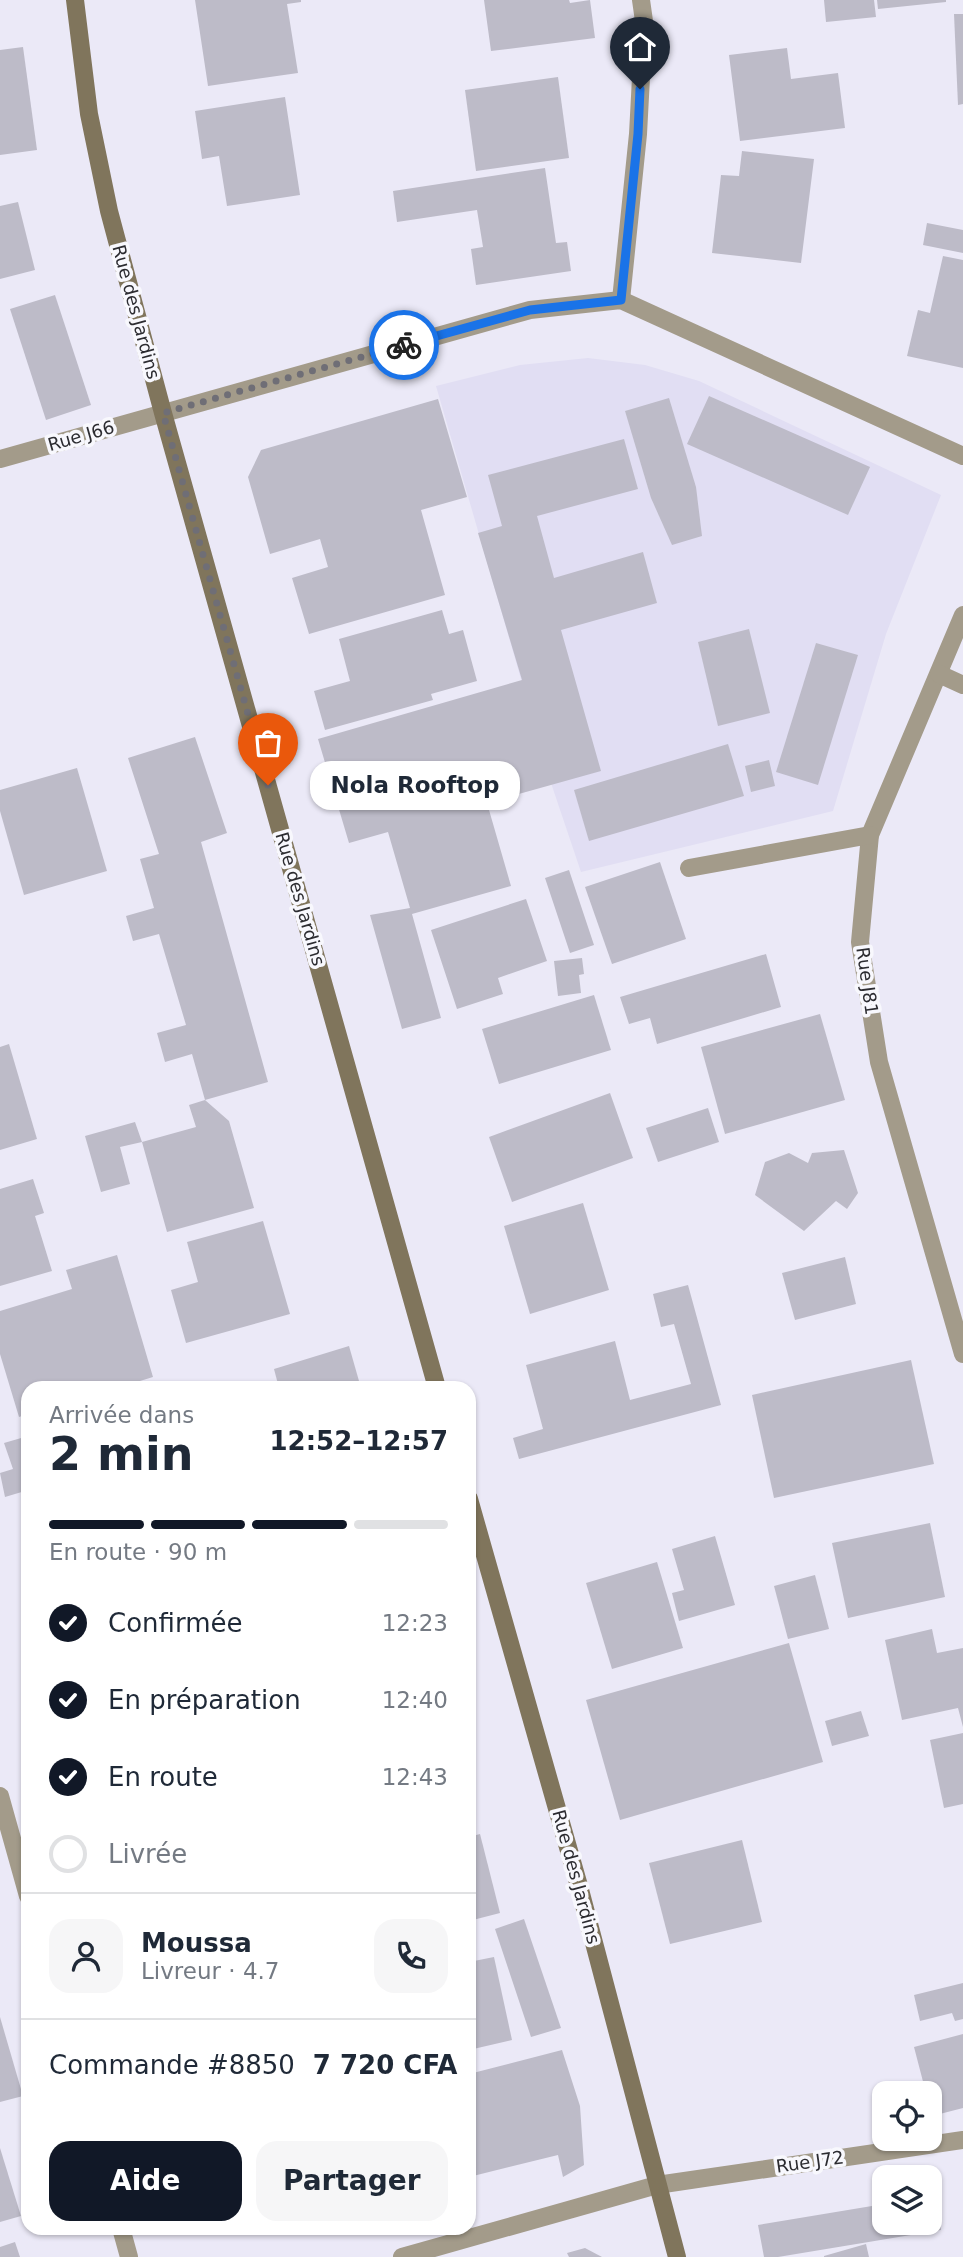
<!DOCTYPE html>
<html lang="fr">
<meta charset="utf-8">
<style>
body{margin:0;font-family:"DejaVu Sans",sans-serif;background:#f6f6f7;color:#1f2937;height:100vh;display:flex;flex-direction:column;font-size:26px;white-space:nowrap}
*{box-sizing:border-box;margin:0}
p{font-size:23px;color:#747a83}
.icon{flex:none;width:38px;height:38px;fill:none;stroke:currentColor;stroke-width:2;stroke-linecap:round;stroke-linejoin:round}
.map{position:relative;flex:1;overflow:hidden}
.side{position:absolute;left:21px;top:1381px;width:455px;height:854px;display:flex;flex-direction:column;background:#fff;border-radius:21px;box-shadow:0 2px 5px #0004}
.side>*{flex:none}
.tools{position:absolute;left:872px;top:2081px;display:grid;gap:14px}
.tools a{display:grid;place-items:center;width:70px;height:70px;border-radius:14px;background:#fff;box-shadow:0 2px 5px #0004;font-size:35px}
.pin{position:absolute;display:grid;place-items:center;width:60px;height:60px;color:#fff;margin:-72px -30px;border-radius:50% 50% 50% 0;rotate:-45deg;box-shadow:0 0 7px #0007}
.pin .icon{rotate:45deg}
.courier{position:absolute;display:grid;place-items:center;width:70px;height:70px;margin:-35px;border:5px solid #1a73e8;border-radius:50%;background:#fff;color:#222;box-shadow:0 2px 9px #0007}
.bubble{position:absolute;height:49px;border-radius:21px;background:#fff;box-shadow:0 2px 5px #0004;font-size:23px;font-weight:700;line-height:49px;text-align:center}
.head em{font-style:normal;font-weight:700}
.head div{display:flex;flex-direction:column-reverse}
.head{display:flex;align-items:center;justify-content:space-between;height:119px;padding:0 28px}
h1{font-size:46px;font-weight:700;line-height:52px}
.bar{display:grid;grid-template-columns:repeat(4,1fr);gap:10px 7px;align-content:center;height:84px;padding:0 28px}
.bar i{height:9px;border-radius:5px;background:#e0e1e3}
.bar .current{background:#111827}
.bar p{grid-column:span 4}
.line{display:flex;align-items:center;gap:18px;padding:0 28px;border-top:2px solid #e0e1e3}
.line div{flex:1}
.round{display:grid;place-items:center;flex:none;width:74px;height:74px;border-radius:21px;background:#f6f6f7}
ol{padding:0 28px;list-style:none}
li{display:flex;align-items:center;gap:21px;height:77px}
li p{margin-inline-start:auto}
li .icon{padding:7px;border-radius:50%;background:#111827;color:#fff;stroke-width:4}
li:last-child{color:#747a83}
li i{width:38px;height:38px;border:4px solid #e0e1e3;border-radius:50%}
.button{display:flex;gap:14px;margin-top:auto;padding:14px 28px}
.button a{flex:1;height:80px;border-radius:21px;background:#111827;color:#fff;font-size:28px;font-weight:700;line-height:80px;text-align:center}
.button a+a{background:#f6f6f7;color:#1f2937}
.map>svg:first-child{display:block}
.built{fill:#e1def3}
.building{fill:#bdbbc8}
.lines{fill:none;stroke-linecap:round;stroke-linejoin:round}
.minor{stroke:#a39b8a;stroke-width:18}
.secondary{stroke:#80755c;stroke-width:18}
.done{stroke:#6f6e76;stroke-width:7;stroke-dasharray:0 12.6}
.route{stroke:#1a73e8;stroke-width:9}
.labels{text-anchor:middle;stroke-width:7;stroke-linejoin:round;paint-order:stroke}
.street-label{font-size:18px;fill:#2c2c31;stroke:#f8f8fd}
</style>
<div class="map">
<svg width="963" height="2257" viewBox="0 0 963 2257">
<rect width="100%" height="100%" fill="#ebe9f7"/>
<polygon class="built" points="588,358 645,365 699,381 941,495 886,634 833,811 581,872 552,786 436,386 520,365"/>
<g class="building">
<polygon points="195,0 301,0 301,2 287,4 298,73 208,86"/>
<polygon points="484,0 569,0 570,3 590,0 595,38 491,51"/>
<polygon points="824,0 874,0 876,17 826,22"/>
<polygon points="877,0 946,0 946,2 878,9"/>
<polygon points="954,14 963,14 963,104 958,105"/>
<polygon points="23,47 37,150 0,155 0,50"/>
<polygon points="787,48 791,79 838,73 845,128 740,141 729,55"/>
<polygon points="558,77 569,158 476,171 465,90"/>
<polygon points="285,97 300,195 227,206 219,156 202,159 195,111"/>
<polygon points="742,151 814,159 801,263 712,253 721,175 739,176"/>
<polygon points="545,168 556,243 567,242 571,271 476,285 471,249 483,247 477,210 397,222 393,191"/>
<polygon points="18,202 35,270 0,279 0,206"/>
<polygon points="927,223 963,230 963,253 923,245"/>
<polygon points="943,256 963,260 963,368 907,356 918,310 930,313"/>
<polygon points="55,295 91,405 46,420 10,309"/>
<polygon points="709,396 870,467 848,515 687,444"/>
<polygon points="669,398 696,487 702,536 672,545 651,498 625,411"/>
<polygon points="438,399 467,497 421,510 445,595 309,634 292,578 328,567 320,539 270,554 248,477 261,450"/>
<polygon points="624,439 638,489 537,516 554,578 643,552 657,603 561,630 601,771 487,803 511,886 412,914 441,1018 402,1029 370,915 410,908 388,832 349,843 318,739 522,680 478,533 502,526 488,475"/>
<polygon points="442,610 449,634 463,630 477,681 431,694 433,700 325,730 314,691 350,681 339,639"/>
<polygon points="749,629 770,713 718,726 698,642"/>
<polygon points="816,643 858,655 818,785 776,772"/>
<polygon points="195,737 227,833 201,842 268,1082 205,1100 192,1054 165,1062 157,1033 186,1025 159,934 133,941 126,916 154,908 140,859 159,854 128,758"/>
<polygon points="728,744 744,796 589,841 574,790"/>
<polygon points="769,760 775,786 751,792 745,766"/>
<polygon points="77,768 107,871 24,895 0,811 0,790"/>
<polygon points="660,862 686,939 612,964 585,887"/>
<polygon points="569,870 594,945 570,953 545,878"/>
<polygon points="526,899 547,961 498,978 503,994 457,1009 431,930"/>
<polygon points="766,954 781,1007 657,1044 650,1018 629,1024 620,997"/>
<polygon points="582,958 584,974 579,975 581,993 558,996 554,961"/>
<polygon points="594,995 611,1050 499,1084 482,1029"/>
<polygon points="820,1014 845,1100 725,1134 701,1047"/>
<polygon points="9,1044 37,1139 0,1150 0,1047"/>
<polygon points="610,1093 633,1158 512,1202 489,1137"/>
<polygon points="205,1100 229,1121 254,1208 167,1232 142,1142 196,1127 189,1105"/>
<polygon points="708,1108 719,1142 658,1162 646,1128"/>
<polygon points="135,1122 142,1142 120,1147 130,1184 101,1192 85,1136"/>
<polygon points="844,1150 858,1193 847,1209 836,1201 804,1231 755,1195 765,1162 789,1153 808,1163 812,1153"/>
<polygon points="33,1179 44,1213 35,1216 52,1271 0,1286 0,1189"/>
<polygon points="583,1203 609,1290 530,1314 504,1226"/>
<polygon points="263,1221 290,1314 186,1343 171,1290 198,1282 187,1242"/>
<polygon points="117,1255 153,1377 117,1388 28,1388 28,1414 19,1417 0,1354 0,1311 72,1289 66,1270"/>
<polygon points="845,1257 856,1304 795,1320 782,1273"/>
<polygon points="688,1285 721,1405 519,1459 513,1438 543,1429 526,1365 615,1341 630,1400 691,1384 674,1324 661,1327 653,1294"/>
<polygon points="349,1346 361,1388 279,1388 274,1369"/>
<polygon points="911,1360 934,1464 774,1498 752,1395"/>
<polygon points="28,1436 28,1497 25,1491 5,1497 0,1473 13,1469 4,1443"/>
<polygon points="930,1523 945,1597 848,1618 832,1543"/>
<polygon points="715,1536 735,1605 679,1621 672,1593 684,1590 672,1549"/>
<polygon points="657,1562 683,1648 612,1669 586,1583"/>
<polygon points="815,1575 829,1629 788,1639 774,1586"/>
<polygon points="932,1629 937,1653 963,1648 963,1727 958,1708 902,1720 885,1640"/>
<polygon points="789,1643 823,1762 620,1820 586,1700"/>
<polygon points="861,1711 869,1736 832,1746 825,1721"/>
<polygon points="963,1733 963,1804 944,1808 930,1740"/>
<polygon points="480,1834 500,1913 469,1921 469,1837"/>
<polygon points="742,1840 762,1922 670,1944 649,1863"/>
<polygon points="524,1919 561,2028 531,2037 495,1929"/>
<polygon points="494,1957 512,2040 469,2050 469,1962"/>
<polygon points="963,1983 963,2019 955,2021 952,2013 920,2021 914,1995"/>
<polygon points="0,2017 23,2096 0,2102"/>
<polygon points="963,2034 963,2108 932,2116 929,2093 926,2093 914,2047"/>
<polygon points="562,2050 580,2106 584,2165 563,2177 558,2155 469,2177 469,2074"/>
<polygon points="0,2148 21,2216 0,2222"/>
<polygon points="935,2196 941,2230 778,2257 764,2257 758,2225 884,2204 884,2222 929,2222 929,2197"/>
<polygon points="239,2228 261,2228 241,2234"/>
<polygon points="15,2242 20,2257 0,2257 0,2247"/>
<polygon points="866,2244 869,2257 824,2257 824,2256"/>
<polygon points="585,2248 602,2257 569,2257 567,2253"/>
</g>
<g class="lines">
<g class="minor">
<polyline points="621,300 638,134 644,21 641,0"/>
<polyline points="0,459 530,310 621,300 963,456"/>
<polyline points="963,615 870,835 860,942 879,1062 963,1354"/>
<polyline points="939,674 963,685"/>
<polyline points="689,868 870,835"/>
<polyline points="0,1796 28,1896"/>
<polyline points="121,2228 129,2257"/>
<polyline points="402,2257 657,2185 963,2140"/>
</g>
<g class="secondary">
<polyline points="75,0 89,114 109,211 163,413 437,1388"/>
<polyline points="469,1499 579,1886 677,2257"/>
</g>
</g>
<g class="lines">
<polyline class="done" points="268,785 163,413 404,345"/>
<polyline class="route" points="404,345 530,310 621,300 638,134 640,89"/>
</g>
<g class="labels">
<g class="street-label">
<text transform="translate(136 312) rotate(75)" y="6">Rue des Jardins</text>
<text transform="translate(81 436) rotate(-16)" y="6">Rue J66</text>
<text transform="translate(300 899) rotate(74)" y="6">Rue des Jardins</text>
<text transform="translate(867 981) rotate(82)" y="6">Rue J81</text>
<text transform="translate(576 1877) rotate(75)" y="6">Rue des Jardins</text>
<text transform="translate(810 2162) rotate(-8)" y="6">Rue J72</text>
</g>
</g>
</svg>
<div class="tools">
<a><svg class="icon" aria-label="locate" viewBox="0 0 24 24"><circle cx="12" cy="12" r="6"/><path d="M12 2v4M12 18v4M2 12h4M18 12h4"/></svg></a>
<a><svg class="icon" aria-label="layers" viewBox="0 0 24 24"><path d="M12 4l9 5-9 5-9-5zM3 14l9 5 9-5"/></svg></a>
</div>
<div class="pin" style="left:268px;top:785px;background:#ea580c"><svg class="icon" aria-label="bag" viewBox="0 0 24 24"><path d="M5 8h14l-1 12H6zM9 8a3 3 0 0 1 6 0"/></svg></div>
<div class="pin" style="left:640px;top:89px;background:#1f2937"><svg class="icon" aria-label="home" viewBox="0 0 24 24"><path d="M3 11l9-7 9 7M6 9v11h12V9"/></svg></div>
<div class="courier" style="left:404px;top:345px"><svg class="icon" aria-label="bike" viewBox="0 0 24 24"><circle cx="6" cy="16" r="4"/><circle cx="18" cy="16" r="4"/><path d="M6 16l4-8h5l3 8M10 8l3 8H6M13 5h3"/></svg></div>
<div class="bubble" style="left:310px;top:761px;width:210px">Nola Rooftop</div>
<section class="side">
<div class="head"><div><h1>2 min</h1><p>Arrivée dans</p></div><em>12:52–12:57</em></div>
<div class="bar"><i class="current"></i><i class="current"></i><i class="current"></i><i></i><p>En route · 90 m</p></div>
<ol>
<li><svg class="icon" aria-label="check" viewBox="0 0 24 24"><path d="M5 12l5 5 9-10"/></svg>Confirmée<p>12:23</p></li>
<li><svg class="icon" aria-label="check" viewBox="0 0 24 24"><path d="M5 12l5 5 9-10"/></svg>En préparation<p>12:40</p></li>
<li><svg class="icon" aria-label="check" viewBox="0 0 24 24"><path d="M5 12l5 5 9-10"/></svg>En route<p>12:43</p></li>
<li><i></i>Livrée</li>
</ol>
<div class="line" style="height:126px"><a class="round"><svg class="icon" aria-label="person" viewBox="0 0 24 24"><circle cx="12" cy="8" r="4"/><path d="M4 21q1-7 8-7t8 7"/></svg></a><div><b>Moussa</b><p>Livreur · 4.7</p></div><a class="round"><svg class="icon" aria-label="phone" viewBox="0 0 24 24"><path d="M5 4h4l2 5-3 2q2 4 5 5l2-3 5 2v4C11 20 4 13 5 4z"/></svg></a></div>
<div class="line" style="height:91px"><div>Commande #8850</div><b>7 720 CFA</b></div>
<div class="button"><a>Aide</a><a>Partager</a></div>
</section>
</div>
